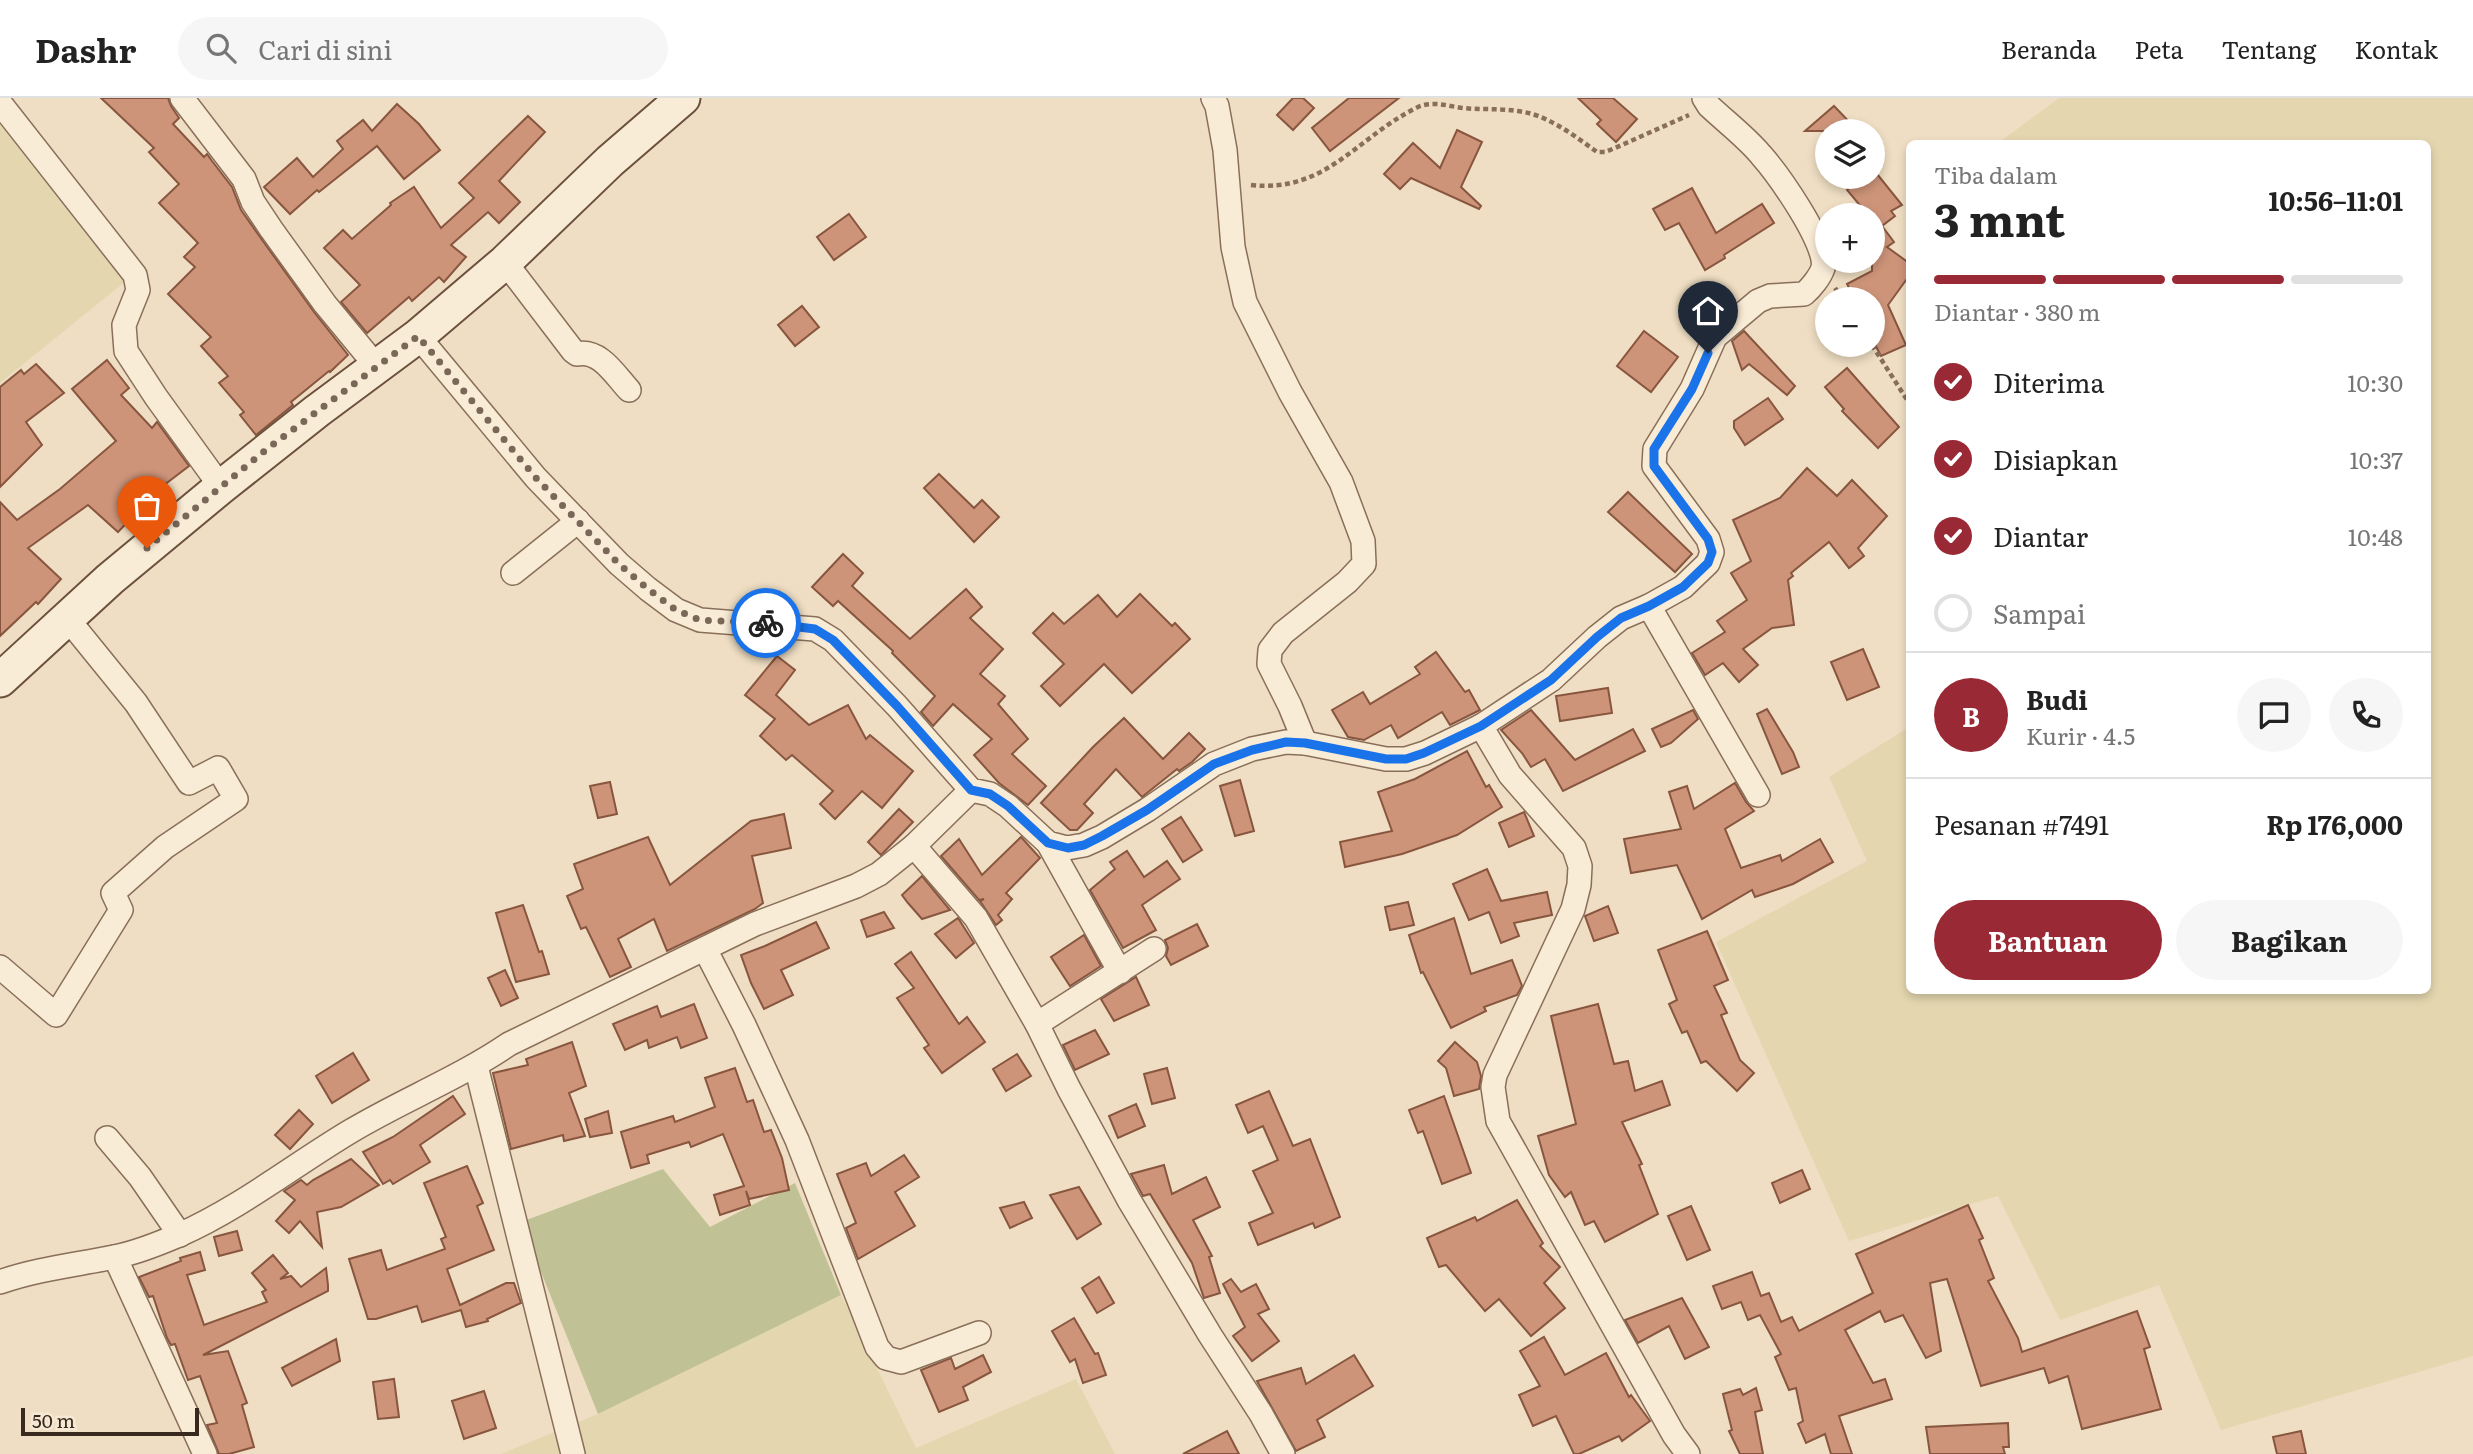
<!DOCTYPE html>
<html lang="id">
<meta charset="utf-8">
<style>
body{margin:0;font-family:Literata,serif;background:#f6f6f6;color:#222;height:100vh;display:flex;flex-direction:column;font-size:26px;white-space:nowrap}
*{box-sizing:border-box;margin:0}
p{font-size:23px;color:#767676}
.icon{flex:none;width:38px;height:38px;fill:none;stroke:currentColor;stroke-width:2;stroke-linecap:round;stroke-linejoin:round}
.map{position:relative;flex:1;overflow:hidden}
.sheet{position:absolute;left:1906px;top:42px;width:525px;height:854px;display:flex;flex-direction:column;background:#fff;border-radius:10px;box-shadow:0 4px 10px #0003}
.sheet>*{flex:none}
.controls{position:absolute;left:1815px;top:21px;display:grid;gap:14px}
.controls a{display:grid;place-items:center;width:70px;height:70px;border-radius:50%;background:#fff;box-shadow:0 4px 10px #0003;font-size:35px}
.scale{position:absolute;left:21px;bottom:18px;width:178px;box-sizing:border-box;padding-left:7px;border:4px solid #39281e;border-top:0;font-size:19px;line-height:24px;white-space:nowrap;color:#39281e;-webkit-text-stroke:5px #f6e9d3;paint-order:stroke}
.pin{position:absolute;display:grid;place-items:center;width:60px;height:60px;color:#fff;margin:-72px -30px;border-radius:50% 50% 50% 0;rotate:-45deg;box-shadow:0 0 7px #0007}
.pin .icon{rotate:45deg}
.courier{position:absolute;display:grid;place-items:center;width:70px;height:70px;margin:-35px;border:5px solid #1a73e8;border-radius:50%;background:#fff;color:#222;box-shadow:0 2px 9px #0007}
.head em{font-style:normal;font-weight:700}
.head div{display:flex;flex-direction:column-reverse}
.head{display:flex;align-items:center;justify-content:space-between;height:119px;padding:0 28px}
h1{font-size:46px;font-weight:700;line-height:52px}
.bar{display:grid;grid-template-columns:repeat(4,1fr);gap:10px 7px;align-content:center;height:84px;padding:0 28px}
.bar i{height:9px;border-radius:5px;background:#e0e0e0}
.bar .selected{background:#992934}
.bar p{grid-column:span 4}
.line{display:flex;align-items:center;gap:18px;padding:0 28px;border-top:2px solid #e0e0e0}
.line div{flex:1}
.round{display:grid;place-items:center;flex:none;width:74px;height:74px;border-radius:37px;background:#f6f6f6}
ol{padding:0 28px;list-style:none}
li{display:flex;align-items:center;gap:21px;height:77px}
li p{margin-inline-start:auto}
li .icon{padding:7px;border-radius:50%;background:#992934;color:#fff;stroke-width:4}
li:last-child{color:#767676}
li i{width:38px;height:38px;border:4px solid #e0e0e0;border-radius:50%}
.cta{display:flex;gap:14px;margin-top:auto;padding:14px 28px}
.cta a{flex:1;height:80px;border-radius:42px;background:#992934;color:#fff;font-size:28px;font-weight:700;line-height:80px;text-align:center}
.cta a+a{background:#f6f6f6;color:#222}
header{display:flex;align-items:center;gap:42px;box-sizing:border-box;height:98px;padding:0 35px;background:#fff;border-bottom:2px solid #e0e0e0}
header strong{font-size:33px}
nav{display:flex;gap:38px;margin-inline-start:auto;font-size:24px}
.search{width:490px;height:63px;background:#f6f6f6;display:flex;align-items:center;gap:18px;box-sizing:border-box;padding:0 24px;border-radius:38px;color:#767676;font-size:26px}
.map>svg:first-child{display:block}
.farmland{fill:#e4d7b0}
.cemetery{fill:#c0c296}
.building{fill:#cd9479;stroke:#88563f;stroke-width:2}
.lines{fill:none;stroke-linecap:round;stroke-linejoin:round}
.street-casing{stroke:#896f5a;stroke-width:26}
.secondary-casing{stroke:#6b503d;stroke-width:37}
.path{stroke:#896f5a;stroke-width:4.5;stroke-dasharray:5 3.5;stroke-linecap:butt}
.street{stroke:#f9ecd7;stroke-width:23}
.secondary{stroke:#f9ecd7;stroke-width:33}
.done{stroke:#796858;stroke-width:7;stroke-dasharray:0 12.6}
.route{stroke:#1a73e8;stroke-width:9}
</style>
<header>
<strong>Dashr</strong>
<div class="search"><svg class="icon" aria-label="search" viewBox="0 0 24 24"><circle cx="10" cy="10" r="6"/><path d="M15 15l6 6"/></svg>Cari di sini</div>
<nav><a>Beranda</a><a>Peta</a><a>Tentang</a><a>Kontak</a></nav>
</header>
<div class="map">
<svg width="2473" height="1356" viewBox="0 0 2473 1356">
<rect width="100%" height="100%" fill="#efdec3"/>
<g class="farmland">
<polygon points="0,0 138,173 0,285"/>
<polygon points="2059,0 2473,0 2473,1258 2221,1332 2159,1187 2060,1222 1998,1098 1849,1143 1716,844 1867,763 1829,679 1909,629 1909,892 2427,892 2427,46 1998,45"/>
<polygon points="841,1197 916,1350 1076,1281 1115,1356 501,1356 598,1316"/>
</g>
<polygon class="cemetery" points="663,1071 710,1129 795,1085 841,1197 598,1316 521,1124"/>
<g class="building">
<polygon points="101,0 168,0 171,8 179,20 173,26 204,59 207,56 212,63 232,89 241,112 260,139 314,214 348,257 330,274 329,273 291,304 293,307 256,337 240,317 244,314 219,285 228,278 201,248 211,239 168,196 195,169 184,159 198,145 159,105 179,86 149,54 154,50"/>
<polygon points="1293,0 1303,0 1314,10 1293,32 1277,17"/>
<polygon points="1349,0 1399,0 1330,53 1312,30"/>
<polygon points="1578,0 1613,0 1637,21 1616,44 1597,26 1601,22"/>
<polygon points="397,6 419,26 440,52 404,81 377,48 319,94 317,92 290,116 264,89 297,60 313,79 343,51 337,43 363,22 372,33"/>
<polygon points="1834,8 1858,33 1805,33"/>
<polygon points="528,18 545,34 499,83 520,104 499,125 488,114 451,147 466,159 444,184 439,179 412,203 409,199 367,235 341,204 360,187 324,150 343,132 352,141 391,107 390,105 414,89 441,130 474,100 459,85"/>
<polygon points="1457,32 1482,44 1461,89 1481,108 1479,111 1411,80 1400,91 1384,76 1413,45 1440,70"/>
<polygon points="1873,71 1902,107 1891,113 1895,118 1882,128 1894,144 1887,149 1909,165 1909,178 1888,207 1906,247 1881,258 1872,241 1872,201 1855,201 1847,186 1872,173 1872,117 1868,117 1847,92 1864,79 1872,79"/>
<polygon points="1692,90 1716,135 1762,106 1774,125 1724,157 1725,160 1705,172 1679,125 1665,132 1653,111"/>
<polygon points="849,116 866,139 834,162 817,139"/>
<polygon points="802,208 819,229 795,248 778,227"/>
<polygon points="1644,233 1678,259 1651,294 1617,268"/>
<polygon points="1744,233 1795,288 1787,297 1749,266 1742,272 1732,243"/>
<polygon points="107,262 129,290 121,297 152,330 157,324 189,368 151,397 155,401 140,415 138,413 118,434 88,407 28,450 61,481 38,506 36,504 0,538 0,404 17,422 60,391 116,343 72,291"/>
<polygon points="36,266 64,295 26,324 42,347 0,389 0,289 21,272 24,276"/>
<polygon points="1847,270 1899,329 1878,350 1842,313 1844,311 1825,289"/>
<polygon points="1768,300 1783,321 1745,347 1734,330 1734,323"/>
<polygon points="1807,370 1837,398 1852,382 1887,418 1858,450 1864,458 1849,470 1829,444 1791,475 1793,478 1788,482 1794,527 1772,530 1743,551 1758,567 1739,584 1723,565 1705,577 1692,555 1725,534 1717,523 1747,502 1731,475 1751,463 1733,422 1780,400"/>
<polygon points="939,376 974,410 982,402 999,419 974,444 924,390"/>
<polygon points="1628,394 1692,456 1675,474 1608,414"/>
<polygon points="843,456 863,475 852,488 910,541 966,491 982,509 970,520 1003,551 980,576 1005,598 998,606 1028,641 1012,656 1046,688 1028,707 999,685 974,657 992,641 953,606 933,628 921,614 935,598 892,555 893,553 838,503 833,508 812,489"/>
<polygon points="1140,496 1172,528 1175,525 1190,541 1132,595 1104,566 1060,608 1041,588 1064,566 1033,535 1053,515 1064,526 1098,497 1117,519"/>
<polygon points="1863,551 1879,589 1847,602 1831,564"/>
<polygon points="1436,554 1465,594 1469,592 1480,612 1450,627 1442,614 1398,640 1391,627 1364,642 1348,639 1332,612 1363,594 1370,606 1420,576 1415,569"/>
<polygon points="777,558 795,572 776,597 809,627 848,607 866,641 870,637 913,673 882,710 862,693 835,721 820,706 833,693 792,657 786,662 760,638 775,621 745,597"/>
<polygon points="1608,590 1612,615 1560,623 1556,598"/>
<polygon points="1767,611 1793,654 1799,669 1782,676 1757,616"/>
<polygon points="1531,612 1575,662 1633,631 1645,653 1563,693 1545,661 1531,669 1522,655 1501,632"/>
<polygon points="1693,612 1698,621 1671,645 1661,649 1652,631"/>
<polygon points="1124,620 1163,661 1189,635 1205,651 1192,664 1179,673 1177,671 1142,699 1116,671 1084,706 1093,715 1077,732 1070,732 1041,705 1093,649"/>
<polygon points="1467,653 1486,689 1489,687 1502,709 1457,737 1402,756 1345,769 1340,744 1392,733 1378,694 1415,681"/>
<polygon points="1240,682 1254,733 1235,738 1220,688"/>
<polygon points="610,684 617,716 598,720 590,688"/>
<polygon points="1735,685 1746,704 1754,713 1725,731 1741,770 1780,757 1782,763 1820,741 1833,764 1793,786 1755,799 1752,792 1702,821 1677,767 1631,775 1624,741 1681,731 1669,694 1687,688 1694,711"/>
<polygon points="899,711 913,724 881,757 868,744"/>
<polygon points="1524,714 1534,738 1509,749 1499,725"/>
<polygon points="784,716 791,750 752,758 763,805 755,811 667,853 654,821 618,841 631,869 610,879 586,829 581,831 567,798 583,791 574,766 648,739 670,787 751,723"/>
<polygon points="1181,719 1202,752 1183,764 1162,731"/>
<polygon points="1021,739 1040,760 1006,795 1012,801 998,817 1002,822 996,827 980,803 984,801 979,802 941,758 959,741 982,777"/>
<polygon points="1127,753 1144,779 1167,763 1180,781 1142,807 1156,832 1123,850 1090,792 1115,771 1110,764"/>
<polygon points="1487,771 1501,803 1547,794 1552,817 1514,825 1519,838 1501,845 1489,814 1469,822 1453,786"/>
<polygon points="922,778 950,812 922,821 908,805 902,797"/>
<polygon points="1408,804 1414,827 1390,832 1385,809"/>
<polygon points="523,807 539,854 542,853 549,876 516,884 496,815"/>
<polygon points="1608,808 1618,835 1594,843 1585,818"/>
<polygon points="884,814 894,830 867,839 861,822"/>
<polygon points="958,820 974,845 956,860 935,836"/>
<polygon points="1454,820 1471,876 1512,862 1522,888 1517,897 1484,909 1486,913 1451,930 1423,874 1421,875 1409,837"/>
<polygon points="816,824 829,850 781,872 793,897 764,911 751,885 741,857 765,848"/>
<polygon points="1197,826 1208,848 1171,867 1166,858 1168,850 1165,842"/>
<polygon points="1707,833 1728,882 1714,888 1727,915 1721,917 1740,962 1754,975 1737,993 1706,963 1701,965 1687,933 1682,935 1669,906 1677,902 1658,852"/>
<polygon points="1084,837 1101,868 1070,888 1051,859"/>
<polygon points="911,854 959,926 967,919 985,944 942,975 924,950 929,947 897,900 914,890 895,866"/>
<polygon points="505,872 518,900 501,908 488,880"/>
<polygon points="1136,879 1149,907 1114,923 1101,901"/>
<polygon points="694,906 707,940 681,950 677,939 649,950 647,942 625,952 613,926 657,908 661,919"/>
<polygon points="1598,906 1614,966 1628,963 1635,993 1662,983 1670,1007 1622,1024 1642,1066 1639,1067 1658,1116 1605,1144 1594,1123 1585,1127 1571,1094 1565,1099 1549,1077 1538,1038 1576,1026 1551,918"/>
<polygon points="1095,932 1109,956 1075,972 1063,947"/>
<polygon points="572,944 586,988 569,995 585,1038 564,1043 563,1037 511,1051 493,975 528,967 526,961"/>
<polygon points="1455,944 1477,964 1481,978 1479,991 1454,998 1446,970 1438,963"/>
<polygon points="353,955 369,982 332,1005 316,978"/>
<polygon points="1017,956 1031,978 1006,993 993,971"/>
<polygon points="735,970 747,1004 753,1002 764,1034 771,1032 782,1060 789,1092 749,1101 746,1093 750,1107 720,1117 714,1097 744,1088 723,1036 691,1049 689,1044 647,1057 649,1065 631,1070 621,1034 673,1018 675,1024 715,1009 705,980"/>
<polygon points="1167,970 1175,1000 1152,1006 1144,976"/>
<polygon points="1269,993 1293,1048 1310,1041 1340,1119 1315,1130 1313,1125 1258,1147 1249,1125 1273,1115 1253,1073 1278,1062 1263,1028 1248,1035 1236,1007"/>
<polygon points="453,998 465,1016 420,1047 430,1064 393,1086 390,1082 383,1086 363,1054 393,1039"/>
<polygon points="1444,998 1471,1075 1442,1086 1423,1033 1418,1035 1409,1012"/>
<polygon points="1136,1006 1145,1028 1118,1040 1109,1018"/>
<polygon points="299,1012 313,1026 290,1051 275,1037"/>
<polygon points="608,1013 612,1035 590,1039 585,1021"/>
<polygon points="904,1057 919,1079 895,1094 915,1128 858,1161 846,1130 856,1125 837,1076 866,1065 871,1078"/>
<polygon points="351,1061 379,1087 341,1109 317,1114 322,1149 300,1123 289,1135 276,1123 295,1102 284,1093 301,1082 307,1087 313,1082"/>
<polygon points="1164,1067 1172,1096 1206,1079 1220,1109 1193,1122 1212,1158 1209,1159 1220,1195 1204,1200 1192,1165 1150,1096 1143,1098 1131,1076"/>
<polygon points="467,1068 483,1105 477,1108 494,1152 447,1171 460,1207 506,1185 514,1185 521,1205 487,1221 488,1223 466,1229 461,1212 422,1224 417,1208 376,1221 368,1221 349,1161 381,1152 387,1172 445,1151 441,1141 446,1139 424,1085"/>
<polygon points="1802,1072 1810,1091 1780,1105 1772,1085"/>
<polygon points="1079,1089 1101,1126 1077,1141 1050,1097"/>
<polygon points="1517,1102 1543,1145 1540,1148 1560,1169 1544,1185 1565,1210 1531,1238 1499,1201 1485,1213 1446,1167 1439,1169 1427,1140 1475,1119 1477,1123"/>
<polygon points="1024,1104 1032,1120 1010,1130 1000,1110"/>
<polygon points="1968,1107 1983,1140 1979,1142 1994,1180 1988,1183 2018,1240 2022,1254 2137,1213 2150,1249 2144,1251 2161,1311 2082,1331 2068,1278 2049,1285 2044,1270 1981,1288 1947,1181 1930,1185 1941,1253 1926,1260 1903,1217 1885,1224 1880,1213 1845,1232 1873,1285 1885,1281 1892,1301 1839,1318 1852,1356 1831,1356 1825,1336 1806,1345 1798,1326 1803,1323 1796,1290 1789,1292 1775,1259 1781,1256 1760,1217 1748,1222 1741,1204 1722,1211 1713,1188 1752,1174 1761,1198 1769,1195 1781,1224 1792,1219 1799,1233 1873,1195 1856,1156"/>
<polygon points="1691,1108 1710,1152 1687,1162 1668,1118"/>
<polygon points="237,1133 242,1152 219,1158 214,1139"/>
<polygon points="200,1154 205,1172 187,1177 204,1227 267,1204 262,1194 266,1192 252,1175 273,1157 288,1175 280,1181 291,1178 301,1189 326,1170 328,1187 328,1193 203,1257 228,1253 247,1305 242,1307 254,1349 229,1356 219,1356 207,1327 217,1325 200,1278 188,1282 175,1246 171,1247 167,1240 153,1198 149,1199 139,1179 181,1163 180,1160"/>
<polygon points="1099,1179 1114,1205 1097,1215 1082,1190"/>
<polygon points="1231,1181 1241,1194 1256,1186 1269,1211 1258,1216 1279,1243 1252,1263 1233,1238 1245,1229 1223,1186"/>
<polygon points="1682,1200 1709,1249 1685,1261 1669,1228 1638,1245 1625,1222"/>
<polygon points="1074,1220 1095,1256 1098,1255 1106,1277 1083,1285 1075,1261 1070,1264 1052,1233"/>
<polygon points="1544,1239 1565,1277 1606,1255 1629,1299 1631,1297 1650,1323 1622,1343 1619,1338 1579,1356 1574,1356 1556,1318 1533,1328 1519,1297 1540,1288 1520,1253"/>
<polygon points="336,1241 340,1263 292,1288 282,1270"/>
<polygon points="983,1257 991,1274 963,1289 968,1302 939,1314 921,1272 951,1260 955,1271"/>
<polygon points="1354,1257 1373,1288 1317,1322 1325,1339 1296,1353 1257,1283 1301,1270 1306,1286"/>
<polygon points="394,1281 399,1319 378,1321 373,1284"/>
<polygon points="1756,1290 1762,1312 1755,1314 1763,1356 1740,1356 1729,1333 1732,1332 1723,1296 1740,1291 1743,1297"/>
<polygon points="484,1293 496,1330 464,1341 452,1303"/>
<polygon points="2008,1325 2009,1349 2003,1349 2005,1356 1930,1356 1926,1329"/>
<polygon points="1227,1333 1239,1356 1183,1356"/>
<polygon points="2301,1333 2306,1356 2277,1356 2273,1339"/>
</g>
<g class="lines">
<g class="street-casing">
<g id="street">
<polyline points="182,0 244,81 253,104 271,131 325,206 377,269"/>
<polyline points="1213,0 1217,8 1225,52 1233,149 1245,204 1290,294 1341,384 1363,443 1364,466 1347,484 1283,535 1270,552 1269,566 1290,608 1305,645"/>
<polyline points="0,5 135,177 138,192 124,227 126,253 156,299 221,389"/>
<path d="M505,164l68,89 4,3c23,-5 38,21 52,36"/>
<path d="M418,238l118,142 83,86 29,25 28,21 24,10 115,9 18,11 64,66 74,84 19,4 18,12 40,37 19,5 17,-3 18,-8 45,-27 67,-46 38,-15 34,-7 19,1 81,16h20l19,-6 56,-27 70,-46 46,-43 24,-19 28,-12 34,-19 25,-24 4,-11 -4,-13 -54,-73 1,-17 37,-60 23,-52 43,-36 12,-5 34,-2c7,-6 16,-17 19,-26 5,-24 -46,-95 -62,-113 -15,-18 -35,-33 -52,-49l-5,-8"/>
<polyline points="513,475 578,423"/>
<polyline points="1649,508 1758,697"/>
<polyline points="1481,628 1510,677 1574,750 1580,768 1579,787 1573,811 1495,977 1493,989 1498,1023 1674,1337 1688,1356"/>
<polyline points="1048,745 1120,874"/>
<polyline points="914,748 976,820 1037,926 1069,991 1129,1102 1210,1237 1261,1316 1283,1356"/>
<polyline points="705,851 744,927 797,1042 877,1249 886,1260 901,1264 979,1235"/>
<polyline points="0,869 56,917 121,812 113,795 165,749 236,701 218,670 189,685 136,605 67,520"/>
<polyline points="1037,926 1154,851"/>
<polyline points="476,968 573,1356"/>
<polyline points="107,1040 140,1079 180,1137"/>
<polyline points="115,1159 205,1356"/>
<path d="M0,1184c37,-13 75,-17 114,-25 22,-4 44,-13 65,-22 61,-27 115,-70 172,-104 52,-31 108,-53 158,-87l246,-120 101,-38 23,-12 35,-28 57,-56"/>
</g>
</g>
<g class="secondary-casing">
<polyline id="secondary" points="0,582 110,481 221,389 317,313 418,238 505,164 610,63 683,0"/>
</g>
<g class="path">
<path d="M1251,87c75,8 105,-47 165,-77 15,-8 31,-2 47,0 18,2 36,0 54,3 30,3 56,24 80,41h8l10,-4 74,-33"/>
<polyline points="1835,190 1843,201"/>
<polyline points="1872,247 1909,305"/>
</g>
<use href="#street" class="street"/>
<use href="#secondary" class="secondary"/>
</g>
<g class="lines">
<polyline class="done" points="147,450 267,351 418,238 536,380 619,466 648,491 676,512 700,522 766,525"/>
<polyline class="route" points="766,525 815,531 833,542 897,608 971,692 990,696 1008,708 1048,745 1068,750 1084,747 1102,738 1147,712 1214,666 1252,652 1286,644 1305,645 1386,661 1406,661 1424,655 1481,628 1551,582 1597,539 1621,520 1649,508 1683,489 1708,465 1712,454 1708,441 1654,368 1654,351 1692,291 1708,255"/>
</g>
</svg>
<div class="controls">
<a><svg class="icon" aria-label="layers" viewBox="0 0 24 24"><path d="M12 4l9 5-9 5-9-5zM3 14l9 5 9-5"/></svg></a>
<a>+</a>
<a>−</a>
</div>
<div class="scale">50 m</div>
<div class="pin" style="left:147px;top:450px;background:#ea580c"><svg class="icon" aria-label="bag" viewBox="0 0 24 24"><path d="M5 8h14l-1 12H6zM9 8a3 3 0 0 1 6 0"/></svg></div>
<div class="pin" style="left:1708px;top:255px;background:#1f2937"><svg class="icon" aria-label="home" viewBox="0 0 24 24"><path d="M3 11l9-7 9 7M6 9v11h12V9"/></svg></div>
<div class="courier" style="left:766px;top:525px"><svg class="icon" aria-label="bike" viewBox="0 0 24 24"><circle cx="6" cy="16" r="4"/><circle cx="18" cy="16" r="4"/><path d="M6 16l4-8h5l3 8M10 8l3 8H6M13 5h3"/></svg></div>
<section class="sheet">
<div class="head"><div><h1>3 mnt</h1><p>Tiba dalam</p></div><em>10:56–11:01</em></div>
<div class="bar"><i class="selected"></i><i class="selected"></i><i class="selected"></i><i></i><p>Diantar · 380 m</p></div>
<ol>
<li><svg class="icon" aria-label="check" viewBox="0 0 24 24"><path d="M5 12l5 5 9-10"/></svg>Diterima<p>10:30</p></li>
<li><svg class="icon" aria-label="check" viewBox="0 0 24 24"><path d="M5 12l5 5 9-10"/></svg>Disiapkan<p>10:37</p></li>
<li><svg class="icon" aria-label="check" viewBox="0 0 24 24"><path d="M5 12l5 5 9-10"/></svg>Diantar<p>10:48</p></li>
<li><i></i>Sampai</li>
</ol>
<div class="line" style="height:126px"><b class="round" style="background:#992934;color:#fff">B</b><div><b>Budi</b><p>Kurir · 4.5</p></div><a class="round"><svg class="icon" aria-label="chat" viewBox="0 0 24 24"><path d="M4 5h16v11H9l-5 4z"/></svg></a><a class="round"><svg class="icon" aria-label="phone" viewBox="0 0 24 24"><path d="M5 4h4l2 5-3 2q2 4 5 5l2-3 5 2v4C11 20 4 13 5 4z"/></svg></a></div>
<div class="line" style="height:91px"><div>Pesanan #7491</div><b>Rp 176,000</b></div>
<div class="cta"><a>Bantuan</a><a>Bagikan</a></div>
</section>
</div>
